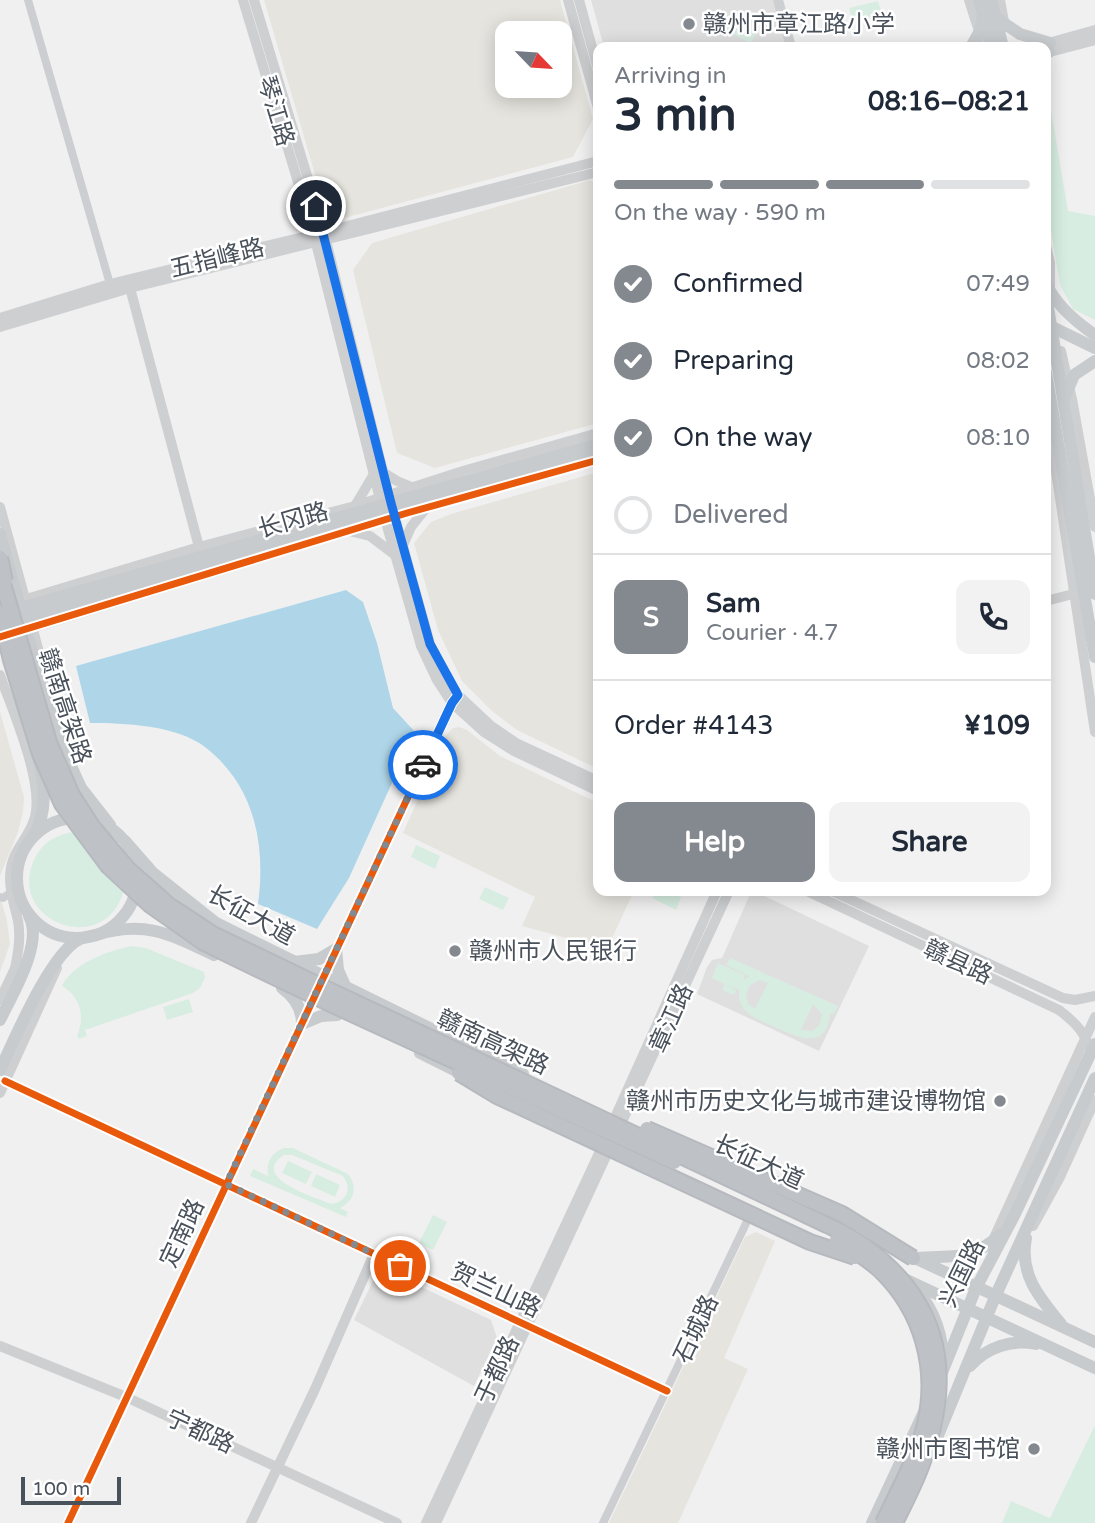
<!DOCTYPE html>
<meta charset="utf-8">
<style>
body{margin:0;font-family:"Varela Round","Noto Sans SC",sans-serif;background:#f2f2f3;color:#1f2937;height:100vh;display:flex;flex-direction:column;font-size:26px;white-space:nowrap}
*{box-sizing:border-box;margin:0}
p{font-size:23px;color:#747a83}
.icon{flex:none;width:38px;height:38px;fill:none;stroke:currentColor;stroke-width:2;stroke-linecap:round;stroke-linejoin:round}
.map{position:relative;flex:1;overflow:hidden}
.side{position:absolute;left:593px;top:42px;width:458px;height:854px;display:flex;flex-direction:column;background:#fff;border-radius:14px;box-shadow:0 4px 18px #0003}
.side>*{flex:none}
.needle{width:46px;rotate:115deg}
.controls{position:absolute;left:495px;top:21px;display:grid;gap:14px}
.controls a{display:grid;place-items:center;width:77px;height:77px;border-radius:14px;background:#fff;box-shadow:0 4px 18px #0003;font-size:35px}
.scale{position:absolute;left:21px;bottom:18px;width:100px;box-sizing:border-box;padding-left:7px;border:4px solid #49515b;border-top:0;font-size:19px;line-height:24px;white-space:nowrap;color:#49515b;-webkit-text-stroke:5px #fff;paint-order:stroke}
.pin{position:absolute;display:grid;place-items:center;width:60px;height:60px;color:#fff;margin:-30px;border:4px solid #fff;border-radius:50%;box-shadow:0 2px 7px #0007}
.courier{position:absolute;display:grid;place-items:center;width:70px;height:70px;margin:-35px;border:5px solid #1a73e8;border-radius:50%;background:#fff;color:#222;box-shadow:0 2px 9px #0007}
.head em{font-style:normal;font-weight:800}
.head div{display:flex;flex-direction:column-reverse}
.head{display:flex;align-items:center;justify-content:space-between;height:119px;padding:0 21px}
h1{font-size:46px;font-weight:800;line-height:52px}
.bar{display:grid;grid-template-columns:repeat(4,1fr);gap:10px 7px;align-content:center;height:84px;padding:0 21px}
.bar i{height:9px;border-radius:5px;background:#e0e1e3}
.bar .selected{background:#84898f}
.bar p{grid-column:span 4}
.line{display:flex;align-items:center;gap:18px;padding:0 21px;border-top:2px solid #e0e1e3}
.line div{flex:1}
.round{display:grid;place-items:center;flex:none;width:74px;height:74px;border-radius:14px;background:#f2f2f3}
ol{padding:0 21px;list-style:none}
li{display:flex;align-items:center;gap:21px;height:77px}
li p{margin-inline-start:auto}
li .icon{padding:7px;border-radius:50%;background:#84898f;color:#fff;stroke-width:4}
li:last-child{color:#747a83}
li i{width:38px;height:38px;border:4px solid #e0e1e3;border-radius:50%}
.button{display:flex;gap:14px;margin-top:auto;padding:14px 21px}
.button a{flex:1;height:80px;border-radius:14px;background:#84898f;color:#fff;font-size:28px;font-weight:800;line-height:80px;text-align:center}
.button a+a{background:#f2f2f3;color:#1f2937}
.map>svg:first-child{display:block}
.commercial{fill:#e5e4de;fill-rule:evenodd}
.education{fill:#dfdfe0}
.green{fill:#d7ede2;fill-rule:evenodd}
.water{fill:#afd6e8}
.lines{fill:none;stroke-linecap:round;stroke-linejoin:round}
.street{stroke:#ccced1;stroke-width:8}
.secondary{stroke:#cdcfd1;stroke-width:10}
.primary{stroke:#c8cbce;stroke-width:12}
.highway-bridge-casing{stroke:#b6b9be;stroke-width:18;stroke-linecap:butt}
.highway-bridge{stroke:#bec1c6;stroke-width:14}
.cycleway-casing{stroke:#fff;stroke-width:11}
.cycleway{stroke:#e8590c;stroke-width:7}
.done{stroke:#84898f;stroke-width:7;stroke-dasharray:0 12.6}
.route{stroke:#1a73e8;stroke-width:9}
.poi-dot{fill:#84898f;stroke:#fff;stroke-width:2.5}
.labels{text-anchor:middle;stroke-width:5;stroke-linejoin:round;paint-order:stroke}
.poi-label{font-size:24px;fill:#49515b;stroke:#fff;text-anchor:start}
.street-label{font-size:24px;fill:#49515b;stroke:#fff}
</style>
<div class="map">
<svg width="1095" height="1523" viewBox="0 0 1095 1523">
<rect width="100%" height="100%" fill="#f1f0f0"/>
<g class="commercial">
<path d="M264,0h296l33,119 -20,38 -225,60 -10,-1 -8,-3 -6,-8zM560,33v53h-52v-53z"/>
<polygon points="590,180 598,185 598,423 435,468 397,453 353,270 372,243"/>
<polygon points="598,472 598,769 517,730 492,711 462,681 438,630 414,543 431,522 451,514"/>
<polygon points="0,712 24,797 23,812 18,832 0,876"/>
<polygon points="459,727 467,730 500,756 598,803 598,891 634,891 607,949 522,926 535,897 403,833 447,734 453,728"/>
<polygon points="0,896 7,921 10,944 0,972"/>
<polygon points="756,1232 775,1241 724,1358 748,1369 678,1523 609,1523 745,1237"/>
</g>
<g class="education">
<polygon points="591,0 773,0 787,47 604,47"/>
<polygon points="754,891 869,946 819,1051 697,994 707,967 712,960 722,958 751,892"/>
<polygon points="394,1274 491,1320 497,1338 474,1386 354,1320 373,1281"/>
</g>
<g class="green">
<polygon points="878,1 882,14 853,21 849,8"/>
<polygon points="732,19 757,31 751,43 726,31"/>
<polygon points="1047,87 1068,211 1095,216 1095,320 1073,309 1060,285 1047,206"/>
<path d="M74,832l51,53c-15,77 -122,37 -90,-27 8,-16 22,-24 39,-26z"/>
<polygon points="416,845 440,856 435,869 411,857"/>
<polygon points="485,887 509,898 503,910 479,899"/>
<polygon points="656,891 668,891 681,897 676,910 652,898"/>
<path d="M131,946l15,2 58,24 1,6 -5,10 -7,5 -108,37 2,6 -8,3 -2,-3c8,-19 4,-39 -15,-50 11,-23 46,-35 69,-40z"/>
<path d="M730,958l108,48 -4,8 -4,-1c-3,39 -33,24 -55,14 -11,-5 -27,-10 -33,-21 -3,-5 -3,-10 -3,-16l-13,-6 10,6 -2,5 -12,-5 3,-6 -13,-6 6,-15 27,12 -2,6 6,-5 -23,-11zM760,980l8,3 -13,26 -7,-5 -2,-10 4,-9zM813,1004l9,10 -2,10 -7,7 -12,-1z"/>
<polygon points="189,999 193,1012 167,1020 163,1007"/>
<path d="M284,1148h9l55,26c10,13 7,26 -8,34l8,4 -2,5 -96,-41 3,-7 15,7c-2,-14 3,-23 16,-28zM284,1155h8l51,21c10,13 3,26 -12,28 -16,-7 -82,-26 -47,-49z"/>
<polygon points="288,1161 312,1172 306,1184 282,1173"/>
<polygon points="316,1174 340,1185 335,1197 311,1186"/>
<polygon points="433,1215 447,1222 433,1250 419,1243"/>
<polygon points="1095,1425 1095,1523 1002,1523 1011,1501 1050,1518"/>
</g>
<path class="water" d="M346,590l17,12 14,41 16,65 22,24 -66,146 -32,51 -59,-25c8,-59 -3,-118 -53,-157 -29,-22 -81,-24 -115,-24l-14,-57z"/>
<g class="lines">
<g class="street">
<polyline points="28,0 110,284"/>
<polyline points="0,897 3,898 17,888"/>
<polyline points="603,1523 751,1213"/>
</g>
<g class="secondary">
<polyline points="243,0 314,235 385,519 421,646 437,680 452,703 484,732 514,751 598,791"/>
<polyline points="254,0 324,232 389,496 430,644 446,677 458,695 491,726 516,743 598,781"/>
<polyline points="568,0 598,108"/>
<polyline points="579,0 598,69"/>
<polyline points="778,0 791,47"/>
<polyline points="969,0 984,47"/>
<polyline points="1000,0 1005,27"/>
<polyline points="1034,47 1095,30"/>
<polyline points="1046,53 1095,40"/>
<polyline points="1046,246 1050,263 1050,291"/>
<polyline points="130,288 199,547"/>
<polyline points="0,318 110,284 324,232 598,161"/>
<polyline points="0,327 130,288 598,172"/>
<polyline points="1061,351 1072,399 1095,527"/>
<polyline points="1048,418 1095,732"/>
<polyline points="384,473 397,481 414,488"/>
<polyline points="355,506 374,474"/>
<polyline points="0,507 27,606"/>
<polyline points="349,531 370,536 395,555"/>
<polyline points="403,545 411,527 427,507"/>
<polyline points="1046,601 1073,594"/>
<polyline points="0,607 199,547 355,506 463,471 598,433"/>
<polyline points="31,622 41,660"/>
<polyline points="19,632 299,546"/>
<path d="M0,675c12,35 46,110 34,145 -7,22 -24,30 -24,59 0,14 5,28 8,42 3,16 0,32 -3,48"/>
<path d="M807,891l252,119c17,13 27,23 32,44"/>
<polyline points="832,891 1063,998 1075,1000 1095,996"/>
<polyline points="0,1000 18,962"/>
<polyline points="5,1081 667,1391"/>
<polyline points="0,1093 57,968"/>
<polyline points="1033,1226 1060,1177 1095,1100"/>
<polyline points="993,1240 1095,1017"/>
<polyline points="0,1346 126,1397 397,1523"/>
<polyline points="68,1523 452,703 458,695"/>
<polyline points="251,1523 315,1389 374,1254"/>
<polyline points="426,1523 594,1164 717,891"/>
<polyline points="436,1523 729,891"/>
</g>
<g class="primary">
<polyline points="979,0 992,47"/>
<polyline points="991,0 1003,47"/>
<polyline points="995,17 1020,34 1050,43"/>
<polyline points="971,47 980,31 983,16"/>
<polyline points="1046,54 1049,52"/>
<path d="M1046,283c9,21 30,39 49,52"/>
<polyline points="1046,295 1095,594"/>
<polyline points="1047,327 1052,327 1095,348"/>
<polyline points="1046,373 1095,657"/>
<polyline points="1065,397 1074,375 1095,361"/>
<polyline points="0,534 29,641 62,746 81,788 110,825"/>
<polyline points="3,613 598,444"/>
<polyline points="7,624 598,454"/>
<circle cx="77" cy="878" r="60"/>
<path d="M35,833c12,-21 10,-49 4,-71"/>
<polyline points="125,841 153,873 216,923 523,1074"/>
<polyline points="336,949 338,970 346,988"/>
<polyline points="294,962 319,959 336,949"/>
<path d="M282,988c13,9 20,20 20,36l19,-8 16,-1"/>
<path d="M0,1020c12,-25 44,-77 29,-104"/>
<polyline points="420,1053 466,1076"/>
<path d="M0,1070c14,-30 51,-118 80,-131 5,-2 11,-3 16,-4 49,-15 74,-1 118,20"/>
<polyline points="825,1216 871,1238"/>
<path d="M1026,1238c-7,36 13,59 35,86"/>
<polyline points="904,1253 1095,1342"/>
<path d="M917,1258c36,-3 54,4 84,-24"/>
<polyline points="896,1275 1095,1368"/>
<path d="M911,1283c19,20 30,45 32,72"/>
<path d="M970,1366c17,-19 42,-27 66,-22"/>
<polyline points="939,1380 976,1288 1015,1214 1095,1044"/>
<polyline points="932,1450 995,1297 1095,1078"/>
<polyline points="872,1523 924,1412"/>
</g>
<g class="highway-bridge-casing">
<g id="highway-bridge">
<polyline points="0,558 5,581"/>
<path d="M0,573l49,169 23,53 20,31 36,43 41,36 44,29 110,53 504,238c12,6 26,12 37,21 79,57 90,130 58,218 -7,20 -18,40 -27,59"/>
<polyline points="0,614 11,660 40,754 62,804 108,866 150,905 204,943 326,1002 674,1162"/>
<polyline points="459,1073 497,1096 810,1242 855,1257"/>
<polyline points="647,1129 842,1214 913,1258"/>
<path d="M837,1240c15,9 31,19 44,31 41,40 57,97 44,153 -8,34 -27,67 -42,99"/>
</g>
</g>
<use href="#highway-bridge" class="highway-bridge"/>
<g class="cycleway-casing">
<g id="cycleway">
<polyline points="0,637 407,513 598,460"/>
<polyline points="5,1081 667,1391"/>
<polyline points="68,1523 452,703 458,695"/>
</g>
</g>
<use href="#cycleway" class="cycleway"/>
</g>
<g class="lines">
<polyline class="done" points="400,1266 226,1184 423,765"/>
<polyline class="route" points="316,206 391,503 430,644 458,695 452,703 423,765"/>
</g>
<g class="poi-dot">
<circle cx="689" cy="24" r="7"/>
<circle cx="455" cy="951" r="7"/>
<circle cx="1000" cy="1101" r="7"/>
<circle cx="1034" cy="1449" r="7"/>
</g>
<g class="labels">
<g class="poi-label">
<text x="703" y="32">赣州市章江路小学</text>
<text x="469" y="959">赣州市人民银行</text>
<text x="986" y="1109" text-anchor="end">赣州市历史文化与城市建设博物馆</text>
<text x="1020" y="1457" text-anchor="end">赣州市图书馆</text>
</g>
<g class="street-label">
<text transform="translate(276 111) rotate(73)" y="8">琴江路</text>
<text transform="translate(217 258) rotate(-14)" y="8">五指峰路</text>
<text transform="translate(293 520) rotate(-16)" y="8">长冈路</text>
<text transform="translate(65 706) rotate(72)" y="8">赣南高架路</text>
<text transform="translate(251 915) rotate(29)" y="8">长征大道</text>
<text transform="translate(958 962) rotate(25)" y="8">赣县路</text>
<text transform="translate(671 1018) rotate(-66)" y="8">章江路</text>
<text transform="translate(493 1042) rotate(25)" y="8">赣南高架路</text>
<text transform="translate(759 1162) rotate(25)" y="8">长征大道</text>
<text transform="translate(182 1233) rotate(-65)" y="8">定南路</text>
<text transform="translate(962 1273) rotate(-64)" y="8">兴国路</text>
<text transform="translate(496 1290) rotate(25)" y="8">贺兰山路</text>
<text transform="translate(696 1329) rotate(-65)" y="8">石城路</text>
<text transform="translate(497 1370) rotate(-65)" y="8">于都路</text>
<text transform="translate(200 1431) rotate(25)" y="8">宁都路</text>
</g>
</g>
</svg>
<div class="controls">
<a><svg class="needle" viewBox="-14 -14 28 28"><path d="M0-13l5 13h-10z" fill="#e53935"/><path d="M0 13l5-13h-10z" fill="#747a83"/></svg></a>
</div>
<div class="scale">100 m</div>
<div class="pin" style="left:400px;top:1266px;background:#ea580c"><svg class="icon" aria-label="bag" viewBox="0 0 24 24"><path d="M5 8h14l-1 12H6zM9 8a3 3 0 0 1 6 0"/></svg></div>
<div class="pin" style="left:316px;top:206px;background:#1f2937"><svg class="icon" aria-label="home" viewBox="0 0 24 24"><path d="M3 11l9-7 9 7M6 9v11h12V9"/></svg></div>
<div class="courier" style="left:423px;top:765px"><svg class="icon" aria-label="car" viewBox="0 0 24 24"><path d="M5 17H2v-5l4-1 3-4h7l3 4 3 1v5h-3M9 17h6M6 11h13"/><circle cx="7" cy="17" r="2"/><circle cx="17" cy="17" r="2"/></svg></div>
<section class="side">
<div class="head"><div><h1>3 min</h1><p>Arriving in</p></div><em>08:16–08:21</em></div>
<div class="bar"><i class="selected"></i><i class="selected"></i><i class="selected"></i><i></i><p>On the way · 590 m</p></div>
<ol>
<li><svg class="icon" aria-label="check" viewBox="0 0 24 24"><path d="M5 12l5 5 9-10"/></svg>Confirmed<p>07:49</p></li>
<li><svg class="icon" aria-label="check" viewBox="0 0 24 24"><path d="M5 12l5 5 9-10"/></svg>Preparing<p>08:02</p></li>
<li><svg class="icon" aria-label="check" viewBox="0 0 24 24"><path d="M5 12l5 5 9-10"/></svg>On the way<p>08:10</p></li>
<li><i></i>Delivered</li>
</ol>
<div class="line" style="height:126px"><b class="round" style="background:#84898f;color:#fff">S</b><div><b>Sam</b><p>Courier · 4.7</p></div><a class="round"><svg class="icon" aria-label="phone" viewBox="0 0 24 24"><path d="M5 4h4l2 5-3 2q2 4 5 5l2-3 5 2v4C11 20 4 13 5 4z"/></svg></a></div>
<div class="line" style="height:91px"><div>Order #4143</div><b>¥109</b></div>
<div class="button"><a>Help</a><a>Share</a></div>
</section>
</div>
